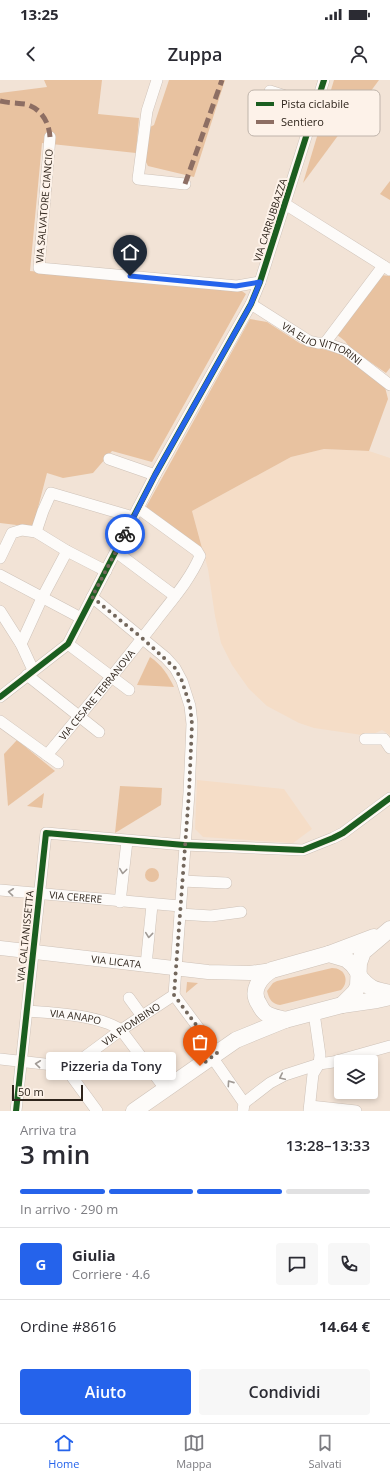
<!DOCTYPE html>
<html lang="it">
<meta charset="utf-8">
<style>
body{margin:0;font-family:"Open Sans",sans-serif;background:#f7f7f7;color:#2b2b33;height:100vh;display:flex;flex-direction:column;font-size:15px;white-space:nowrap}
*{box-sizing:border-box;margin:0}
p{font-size:13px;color:#7c7c81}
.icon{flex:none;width:22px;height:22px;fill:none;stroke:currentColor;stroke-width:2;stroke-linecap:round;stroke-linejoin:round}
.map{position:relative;height:1031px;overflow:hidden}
.side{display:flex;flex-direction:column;background:#fff;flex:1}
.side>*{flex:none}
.controls{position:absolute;left:334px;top:975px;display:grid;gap:8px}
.controls a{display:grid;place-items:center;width:44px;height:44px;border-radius:4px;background:#fff;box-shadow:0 2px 6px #0003;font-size:20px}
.scale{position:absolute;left:12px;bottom:10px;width:71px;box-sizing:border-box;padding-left:4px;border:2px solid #2e241b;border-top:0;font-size:11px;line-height:14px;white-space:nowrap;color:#2e241b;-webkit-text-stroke:3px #fdf2e9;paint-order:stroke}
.pin{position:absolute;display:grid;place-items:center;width:34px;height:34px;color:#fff;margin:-41px -17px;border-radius:50% 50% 50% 0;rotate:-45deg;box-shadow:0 0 4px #0007}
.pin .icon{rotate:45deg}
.courier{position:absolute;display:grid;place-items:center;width:40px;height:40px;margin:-20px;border:3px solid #2563eb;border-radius:50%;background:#fff;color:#222;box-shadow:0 1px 5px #0007}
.bubble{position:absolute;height:28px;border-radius:4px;background:#fff;box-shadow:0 2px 6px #0003;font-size:13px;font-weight:600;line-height:28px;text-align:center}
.headline em{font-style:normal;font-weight:600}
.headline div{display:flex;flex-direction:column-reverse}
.headline{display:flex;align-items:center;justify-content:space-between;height:68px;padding:0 20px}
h1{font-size:26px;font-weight:600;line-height:30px}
.bar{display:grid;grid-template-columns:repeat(4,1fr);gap:6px 4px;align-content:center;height:48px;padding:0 20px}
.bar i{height:5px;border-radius:3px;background:#e1e1e2}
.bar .on{background:#2563eb}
.bar p{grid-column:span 4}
.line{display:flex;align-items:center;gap:10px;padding:0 20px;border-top:1px solid #e1e1e2}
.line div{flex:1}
.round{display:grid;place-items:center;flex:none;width:42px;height:42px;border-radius:4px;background:#f7f7f7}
.primary-button{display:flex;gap:8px;margin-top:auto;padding:8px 20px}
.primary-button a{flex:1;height:46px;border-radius:4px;background:#2563eb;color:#fff;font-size:16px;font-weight:600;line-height:46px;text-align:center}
.primary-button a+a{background:#f7f7f7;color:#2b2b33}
.status{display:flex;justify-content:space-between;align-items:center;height:28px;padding:0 20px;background:#fff;direction:ltr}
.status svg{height:11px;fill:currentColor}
header{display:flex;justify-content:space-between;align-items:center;height:52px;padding:0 20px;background:#fff;font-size:18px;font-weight:600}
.tab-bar{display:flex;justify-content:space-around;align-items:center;height:56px;border-top:1px solid #e1e1e2;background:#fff;font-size:11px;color:#7c7c81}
.tab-bar a{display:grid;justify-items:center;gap:2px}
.tab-bar .on{color:#2563eb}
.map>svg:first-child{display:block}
.built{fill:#f5ddc7}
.green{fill:#e8c2a0}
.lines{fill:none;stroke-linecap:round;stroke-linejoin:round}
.minor-casing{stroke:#cec2b8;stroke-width:12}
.tertiary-casing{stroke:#cec2b8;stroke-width:15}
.secondary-casing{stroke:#cec2b8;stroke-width:17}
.minor{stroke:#fdfbf9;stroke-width:11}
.tertiary{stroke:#fdfbf9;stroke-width:14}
.secondary{stroke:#fdfbf9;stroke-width:16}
.quiet{stroke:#8d6e63;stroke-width:5;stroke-dasharray:10 5;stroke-linecap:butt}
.cycleway-casing{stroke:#fdf2e9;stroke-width:8}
.cycleway{stroke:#1b5e20;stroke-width:6}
.oneway{stroke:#a09a95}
.done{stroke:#73675c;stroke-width:4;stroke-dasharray:0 7.2}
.route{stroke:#2563eb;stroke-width:5}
.labels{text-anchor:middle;stroke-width:4;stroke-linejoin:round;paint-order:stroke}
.street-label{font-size:10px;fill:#2e241b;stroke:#fdf2e9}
.key{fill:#fdf2e9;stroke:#bfb4ab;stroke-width:1}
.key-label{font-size:11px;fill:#2e241b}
</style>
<div class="status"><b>13:25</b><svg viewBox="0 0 49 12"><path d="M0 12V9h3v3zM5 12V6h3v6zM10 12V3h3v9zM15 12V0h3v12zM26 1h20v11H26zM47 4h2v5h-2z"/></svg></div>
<header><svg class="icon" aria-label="back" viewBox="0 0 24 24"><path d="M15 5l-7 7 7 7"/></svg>Zuppa<svg class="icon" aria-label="person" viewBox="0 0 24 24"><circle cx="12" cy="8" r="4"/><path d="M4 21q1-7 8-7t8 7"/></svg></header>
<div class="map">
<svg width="390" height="1031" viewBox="0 0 390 1031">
<rect width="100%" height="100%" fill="#f2e3d6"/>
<g class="built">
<polygon points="324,369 369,371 390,378 390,655 382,650 369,656 314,648 299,643 267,626 249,609 232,585 221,563 215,536 208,489 192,431 291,377"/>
<polygon points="197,700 284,709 312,749 293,763 203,757 195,749"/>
</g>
<g class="green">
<polygon points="44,0 102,0 98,34 139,38 136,73 42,63 30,191 239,209 246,214 152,382 112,371 93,393 63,398 47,393 33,447 0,443 0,13 47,7"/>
<polygon points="169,0 225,0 194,97 148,86 145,80 150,47 154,45"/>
<polygon points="334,0 379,0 303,103"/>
<polygon points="390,101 390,120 380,114"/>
<polygon points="381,195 390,196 390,288 386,293 350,268 345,261 336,254"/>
<polygon points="250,239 267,242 301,264 343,274 385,307 388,319 369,371 324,369 291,377 192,431 202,468 146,427"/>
<path d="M150,577c12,8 18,18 24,30l-37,-2z"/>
<polygon points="17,660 55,691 8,726 4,674"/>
<polygon points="120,706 162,708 161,725 115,753"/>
<polygon points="44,713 42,728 27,726"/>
<circle cx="152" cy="795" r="7"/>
<path d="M332,888c13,0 18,13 9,22l-61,15c-8,-1 -11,-6 -13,-14l6,-8 4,-2z"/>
<polygon points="187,902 198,903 186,913"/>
</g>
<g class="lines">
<g class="minor-casing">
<g id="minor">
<polyline points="157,0 147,31 138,99 185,104"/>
<polyline points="270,11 316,26"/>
<polyline points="50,57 39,188 237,206 260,202"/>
<polyline points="285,124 390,190"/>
<path id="s1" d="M251,224l58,37 9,2h7l20,7 45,35"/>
<polyline points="325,263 383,186"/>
<polyline points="109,379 155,395"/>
<polyline points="36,452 43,431 51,413 133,437"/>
<polyline points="116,472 175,516"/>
<polyline points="0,478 12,453 22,450 36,452 67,471 106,491"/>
<polyline points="0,495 81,538"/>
<polyline points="0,531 21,564 33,590"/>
<polyline points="21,564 42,518 67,471"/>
<polyline points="68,564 129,610"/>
<polyline points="27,595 99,652"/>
<polyline points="0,617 68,564 155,395 251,224 260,202 324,0"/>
<polyline points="0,641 58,683"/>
<polyline points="365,659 384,659 390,668"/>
<path id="s2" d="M47,675c37,-44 73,-88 108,-133 16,-21 35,-42 45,-66l-3,-5 -59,-43"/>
<polyline points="182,801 226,803"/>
<path id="s3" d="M0,810l180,16"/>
<polyline points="120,822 127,761"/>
<polyline points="180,834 211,836 241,832"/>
<polyline points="146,885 152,825"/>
<polyline points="174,915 217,973"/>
<polyline points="129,918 142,936"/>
<path id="s4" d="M27,931c27,2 72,4 94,19l45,60"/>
<polyline points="212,977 244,1023 243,1031"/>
<polyline points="0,979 62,986 67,990 97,1031"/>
<path id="s5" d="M67,990l54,-40 53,-35 15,-202 3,-69 -2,-18 -8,-25 -7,-13 -9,-10 -74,-61"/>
<polyline points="244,1023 270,1003 285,995 319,984 333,982 390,966"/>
<polyline points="310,1026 356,1031"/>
<polyline points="16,1031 46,753 184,765 303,770 333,758 343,753 390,718"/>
<polyline points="309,1031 313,994 319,984 320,975 314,933"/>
</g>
</g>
<g class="tertiary-casing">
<g id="tertiary">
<path id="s6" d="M0,868l208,24 42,1 22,-3"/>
</g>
</g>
<g class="secondary-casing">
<g id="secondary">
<polyline points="329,874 374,857"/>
<path d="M359,896c10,13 16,14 31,17"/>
<polyline points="342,925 377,920 390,917"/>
<path d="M285,940c-6,-2 -13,-3 -18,-6 -4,-2 -6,-6 -8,-10 -9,-13 1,-27 13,-34l57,-16 17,5 7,6 5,7"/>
<polyline points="134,1031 236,960 285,940 342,925 355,912 358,906 359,883 363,872 390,849"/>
</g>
</g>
<use href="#minor" class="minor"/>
<use href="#tertiary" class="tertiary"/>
<use href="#secondary" class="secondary"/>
<g class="quiet">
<path d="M0,21c8,2 17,2 25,3 16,4 24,18 25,33"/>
<polyline points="185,104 222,0"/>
</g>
<g class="cycleway-casing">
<g id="cycleway">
<polyline points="0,617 68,564 155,395 251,224 260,202 324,0"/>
<polyline points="16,1031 46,753 184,765 303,770 333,758 343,753 390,718"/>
</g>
</g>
<use href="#cycleway" class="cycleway"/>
</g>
<defs><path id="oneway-chevron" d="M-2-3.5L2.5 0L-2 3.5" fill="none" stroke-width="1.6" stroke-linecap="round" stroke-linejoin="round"/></defs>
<g class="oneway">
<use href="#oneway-chevron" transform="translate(123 791) rotate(97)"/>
<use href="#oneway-chevron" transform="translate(11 812) rotate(-174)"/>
<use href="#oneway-chevron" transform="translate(149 855) rotate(96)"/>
<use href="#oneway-chevron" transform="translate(38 984) rotate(-174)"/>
<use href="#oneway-chevron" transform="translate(282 997) rotate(155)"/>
<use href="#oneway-chevron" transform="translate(230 1003) rotate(-125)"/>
</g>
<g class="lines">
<polyline class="done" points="125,454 92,517 142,558 175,588 182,601 190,626 192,644 189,713 174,915 217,973 200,986"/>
<polyline class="route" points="125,454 155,395 251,224 260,202 236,206 130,196"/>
</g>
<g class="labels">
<g class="street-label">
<text transform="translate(44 126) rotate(-85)" y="4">VIA SALVATORE CIANCIO</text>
<text transform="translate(270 140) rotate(-72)" y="4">VIA CARRUBBAZZA</text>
<text dy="4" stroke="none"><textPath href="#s1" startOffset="82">VIA ELIO VITTORINI</textPath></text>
<text dy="4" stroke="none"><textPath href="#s2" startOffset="78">VIA CESARE TERRANOVA</textPath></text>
<text dy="4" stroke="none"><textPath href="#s3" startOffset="76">VIA CERERE</textPath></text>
<text transform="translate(25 856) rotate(-84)" y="4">VIA CALTANISSETTA</text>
<text dy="4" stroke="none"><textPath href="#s6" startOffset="117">VIA LICATA</textPath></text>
<text dy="4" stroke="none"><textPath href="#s4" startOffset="49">VIA ANAPO</textPath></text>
<text dy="4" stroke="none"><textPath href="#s5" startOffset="79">VIA PIOMBINO</textPath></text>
</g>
</g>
<rect x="248" y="10" width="132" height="46" rx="6" class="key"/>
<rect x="256" y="22" width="18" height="4" fill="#1b5e20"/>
<rect x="256" y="40" width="18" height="4" fill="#8d6e63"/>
<g class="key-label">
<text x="281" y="28">Pista ciclabile</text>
<text x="281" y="46">Sentiero</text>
</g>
</svg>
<div class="controls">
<a><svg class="icon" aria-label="layers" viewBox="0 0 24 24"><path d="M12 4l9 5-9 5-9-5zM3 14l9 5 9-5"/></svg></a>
</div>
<div class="scale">50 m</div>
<div class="pin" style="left:200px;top:986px;background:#ea580c"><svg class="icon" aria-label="bag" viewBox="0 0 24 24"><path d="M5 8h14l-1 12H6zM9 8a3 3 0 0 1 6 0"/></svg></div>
<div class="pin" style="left:130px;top:196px;background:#1f2937"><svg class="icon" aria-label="home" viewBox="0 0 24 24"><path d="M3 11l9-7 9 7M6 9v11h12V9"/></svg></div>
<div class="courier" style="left:125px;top:454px"><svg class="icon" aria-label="bike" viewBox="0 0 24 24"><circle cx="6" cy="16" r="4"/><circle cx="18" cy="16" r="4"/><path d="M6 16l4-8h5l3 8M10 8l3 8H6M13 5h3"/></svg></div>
<div class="bubble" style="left:46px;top:972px;width:130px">Pizzeria da Tony</div>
</div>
<section class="side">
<div class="headline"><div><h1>3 min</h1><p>Arriva tra</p></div><em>13:28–13:33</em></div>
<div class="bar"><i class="on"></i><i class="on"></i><i class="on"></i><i></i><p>In arrivo · 290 m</p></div>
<div class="line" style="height:72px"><b class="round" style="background:#2563eb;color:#fff">G</b><div><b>Giulia</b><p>Corriere · 4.6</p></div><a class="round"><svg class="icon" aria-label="chat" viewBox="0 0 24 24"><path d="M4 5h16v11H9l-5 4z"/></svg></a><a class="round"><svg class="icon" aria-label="phone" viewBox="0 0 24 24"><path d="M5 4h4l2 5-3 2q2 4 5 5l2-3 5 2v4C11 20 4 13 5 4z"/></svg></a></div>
<div class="line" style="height:52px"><div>Ordine #8616</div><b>14.64 €</b></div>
<div class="primary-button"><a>Aiuto</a><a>Condividi</a></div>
</section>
<nav class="tab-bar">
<a class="on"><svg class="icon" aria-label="home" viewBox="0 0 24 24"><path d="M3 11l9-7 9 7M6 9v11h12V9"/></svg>Home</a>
<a><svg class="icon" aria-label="map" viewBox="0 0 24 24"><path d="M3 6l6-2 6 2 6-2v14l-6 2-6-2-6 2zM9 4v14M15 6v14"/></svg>Mappa</a>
<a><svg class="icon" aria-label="saved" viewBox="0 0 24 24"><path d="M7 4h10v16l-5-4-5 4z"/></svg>Salvati</a>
</nav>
